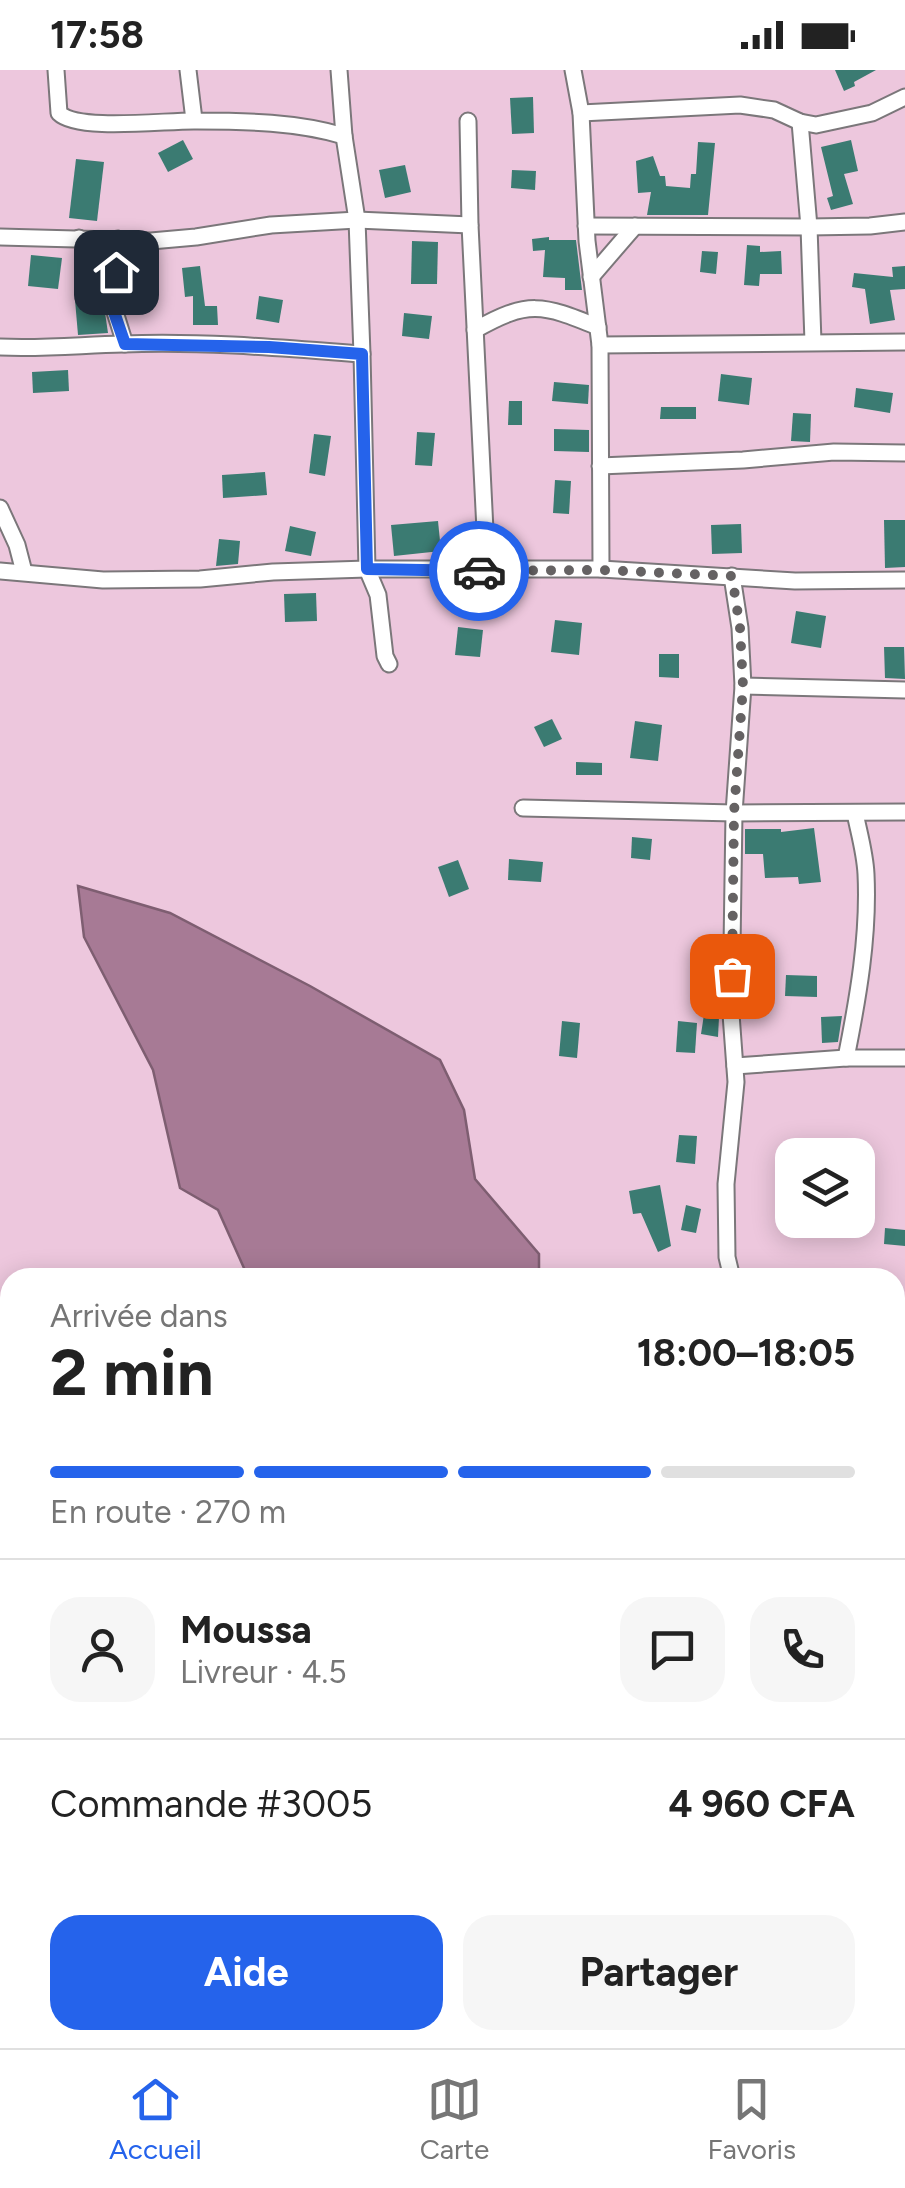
<!DOCTYPE html>
<html lang="fr">
<meta charset="utf-8">
<style>
body{margin:0;font-family:Figtree,sans-serif;background:#f6f6f6;color:#222;height:100vh;display:flex;flex-direction:column;font-size:38px;white-space:nowrap}
*{box-sizing:border-box;margin:0}
p{font-size:32px;color:#767676}
.icon{flex:none;width:55px;height:55px;fill:none;stroke:currentColor;stroke-width:2;stroke-linecap:round;stroke-linejoin:round}
.map{position:relative;flex:1;overflow:hidden}
.drawer{position:absolute;left:0px;top:1198px;width:905px;height:782px;display:flex;flex-direction:column;background:#fff;border-radius:30px 30px 0 0;box-shadow:0 5px 25px #0003}
.drawer>*{flex:none}
.fabs{position:absolute;left:775px;top:1068px;display:grid;gap:20px}
.fabs a{display:grid;place-items:center;width:100px;height:100px;border-radius:20px;background:#fff;box-shadow:0 5px 25px #0003;font-size:50px}
.pin{position:absolute;display:grid;place-items:center;width:85px;height:85px;color:#fff;margin:-42px;border-radius:20px;box-shadow:0 5px 15px #0006}
.courier{position:absolute;display:grid;place-items:center;width:100px;height:100px;margin:-50px;border:8px solid #2563eb;border-radius:50%;background:#fff;color:#222;box-shadow:0 2px 12px #0007}
.head em{font-style:normal;font-weight:700}
.head div{display:flex;flex-direction:column-reverse}
.head{display:flex;align-items:center;justify-content:space-between;height:170px;padding:0 50px}
h1{font-size:65px;font-weight:700;line-height:75px}
.bar{display:grid;grid-template-columns:repeat(4,1fr);gap:15px 10px;align-content:center;height:120px;padding:0 50px}
.bar i{height:12px;border-radius:8px;background:#e0e0e0}
.bar .selected{background:#2563eb}
.bar p{grid-column:span 4}
.line{display:flex;align-items:center;gap:25px;padding:0 50px;border-top:2px solid #e0e0e0}
.line div{flex:1}
.round{display:grid;place-items:center;flex:none;width:105px;height:105px;border-radius:30px;background:#f6f6f6}
.primary-button{display:flex;gap:20px;margin-top:auto;padding:20px 50px}
.primary-button a{flex:1;height:115px;border-radius:30px;background:#2563eb;color:#fff;font-size:40px;font-weight:700;line-height:115px;text-align:center}
.primary-button a+a{background:#f6f6f6;color:#222}
.status{display:flex;justify-content:space-between;align-items:center;height:70px;padding:0 50px;background:#fff;direction:ltr}
.status svg{height:28px;fill:currentColor}
.tab-bar{display:flex;justify-content:space-around;align-items:center;height:140px;border-top:2px solid #e0e0e0;background:#fff;font-size:28px;color:#767676}
.tab-bar a{display:grid;justify-items:center;gap:5px}
.tab-bar .selected{color:#2563eb}
.map>svg:first-child{display:block}
.green{fill:#edc7dd;fill-rule:evenodd}
.water{fill:#a77a95;stroke:#7e5e71;stroke-width:2.5}
.building{fill:#3b7b72}
.lines{fill:none;stroke-linecap:round;stroke-linejoin:round}
.street-casing{stroke:#7b777a;stroke-width:19}
.street{stroke:#fff;stroke-width:15}
.done{stroke:#656263;stroke-width:10;stroke-dasharray:0 18}
.route{stroke:#2563eb;stroke-width:12}
</style>
<div class="status"><b>17:58</b><svg viewBox="0 0 49 12"><path d="M0 12V9h3v3zM5 12V6h3v6zM10 12V3h3v9zM15 12V0h3v12zM26 1h20v11H26zM47 4h2v5h-2z"/></svg></div>
<div class="map">
<svg width="905" height="1978" viewBox="0 0 905 1978">
<rect width="100%" height="100%" fill="#e8e3e6"/>
<path class="green" d="M0,0h905v1978h-905zM792,1085h66v65h-66zM10,1208h885v762h-885z"/>
<polygon class="water" points="78,816 170,843 310,916 440,990 464,1040 475,1109 539,1184 539,1207 248,1207 218,1140 180,1118 153,1000 84,867"/>
<g class="building">
<polygon points="835,0 876,0 854,12 855,16 844,21"/>
<polygon points="533,27 534,63 512,64 510,28"/>
<polygon points="183,70 193,89 168,102 158,83"/>
<polygon points="851,70 858,101 844,104 853,134 831,140 827,128 833,126 821,77"/>
<polygon points="698,72 715,73 708,145 647,145 651,122 638,123 636,91 653,86 660,106 665,106 666,116 690,118 691,104 696,104"/>
<polygon points="76,89 104,92 97,151 69,148"/>
<polygon points="405,95 411,122 385,128 379,100"/>
<polygon points="512,100 536,101 535,120 511,118"/>
<polygon points="549,167 549,170 576,170 582,220 565,220 565,208 543,207 545,180 533,181 532,169"/>
<polygon points="412,171 438,172 437,214 411,214"/>
<polygon points="747,175 760,176 760,182 781,181 782,204 760,204 759,216 744,215"/>
<polygon points="702,181 718,182 716,204 700,202"/>
<polygon points="31,185 62,188 58,219 28,216"/>
<polygon points="200,196 205,236 217,236 218,255 193,255 193,226 185,227 182,198"/>
<polygon points="905,196 905,219 890,220 895,250 870,254 865,219 852,217 854,203 893,207 892,197"/>
<polygon points="259,226 283,230 279,253 256,249"/>
<polygon points="103,229 108,263 78,265 75,230"/>
<polygon points="404,243 432,246 429,269 402,266"/>
<polygon points="68,300 69,321 33,323 32,302"/>
<polygon points="721,304 752,308 749,335 718,331"/>
<polygon points="554,312 589,315 588,334 552,331"/>
<polygon points="856,318 893,323 890,343 854,337"/>
<polygon points="509,331 522,331 522,355 508,355"/>
<polygon points="661,337 696,337 696,349 660,349"/>
<polygon points="793,343 811,344 810,372 791,371"/>
<polygon points="554,359 589,360 589,382 554,381"/>
<polygon points="417,362 435,363 432,396 415,395"/>
<polygon points="314,364 331,366 325,406 309,403"/>
<polygon points="265,402 267,425 223,428 222,405"/>
<polygon points="555,410 571,411 569,444 553,443"/>
<polygon points="884,450 905,450 905,497 885,498"/>
<polygon points="438,451 441,481 394,486 391,455"/>
<polygon points="741,454 742,483 712,484 711,455"/>
<polygon points="290,456 316,462 311,486 285,481"/>
<polygon points="219,469 240,471 238,494 216,496"/>
<polygon points="316,523 317,551 285,552 284,524"/>
<polygon points="796,541 826,546 821,578 791,573"/>
<polygon points="555,550 582,553 579,585 551,582"/>
<polygon points="458,557 483,560 480,587 455,585"/>
<polygon points="884,577 904,577 905,609 885,608"/>
<polygon points="659,584 679,584 679,608 659,607"/>
<polygon points="552,649 562,669 544,677 534,657"/>
<polygon points="635,651 662,655 658,691 630,688"/>
<polygon points="576,692 602,693 602,705 576,705"/>
<polygon points="814,758 821,812 799,814 798,807 765,808 763,784 745,784 745,759 781,759 781,762"/>
<polygon points="632,767 652,769 650,790 631,788"/>
<polygon points="509,789 543,792 541,812 508,810"/>
<polygon points="458,790 469,819 449,827 438,797"/>
<polygon points="786,905 817,906 817,927 785,926"/>
<polygon points="707,925 720,927 718,967 701,964"/>
<polygon points="842,946 838,972 822,973 821,947"/>
<polygon points="562,951 580,953 577,988 559,986"/>
<polygon points="678,951 697,953 695,983 676,982"/>
<polygon points="679,1065 697,1066 695,1094 676,1092"/>
<polygon points="660,1115 671,1176 658,1182 641,1143 633,1144 629,1121"/>
<polygon points="686,1135 701,1139 696,1163 681,1160"/>
<polygon points="885,1158 905,1160 905,1176 884,1174"/>
</g>
<g class="lines">
<g class="street-casing">
<g id="street">
<path d="M56,0l3,43c19,19 109,7 138,8 48,0 101,1 147,15"/>
<polyline points="188,0 194,50"/>
<polyline points="339,0 344,66 357,150 362,284 367,499 378,525 385,586 389,594"/>
<polyline points="573,0 581,43 587,171 600,275 601,499"/>
<polyline points="581,43 740,35 774,40 800,52 816,55 872,43 905,27"/>
<polyline points="468,51 470,155 487,501"/>
<polyline points="800,52 809,157 813,272"/>
<polyline points="586,156 809,157 870,156 905,152"/>
<polyline points="0,167 151,171 196,167 271,155 357,150 470,155"/>
<polyline points="79,168 115,202"/>
<polyline points="118,169 114,228 115,242 125,274"/>
<polyline points="591,207 635,156"/>
<path d="M475,260c53,-30 67,-26 123,-3"/>
<polyline points="600,275 905,272"/>
<path d="M0,277c43,2 81,-2 123,-3 80,-3 160,4 239,10"/>
<polyline points="600,396 743,390 834,382 905,383"/>
<polyline points="0,438 17,475 24,502"/>
<polyline points="0,501 103,510 200,509 273,502 367,499 601,499 795,511 905,510"/>
<polyline points="743,616 905,620"/>
<polyline points="523,738 734,743 905,742"/>
<path d="M846,988c12,-60 23,-122 20,-184 -1,-21 -7,-41 -11,-61"/>
<polyline points="735,996 846,988 905,988"/>
<polyline points="732,1208 727,1187 726,1114 736,1012 731,944 734,743 743,616 740,558 732,506"/>
<polyline points="895,1392 902,1433 905,1440"/>
<polyline points="895,1730 905,1749"/>
<polyline points="0,1765 10,1758"/>
<polyline points="0,1843 10,1856"/>
<polyline points="895,1951 905,1946"/>
<polyline points="689,1970 691,1978"/>
<polyline points="59,1978 66,1970"/>
<polyline points="385,1978 395,1970"/>
<polyline points="595,1978 614,1970"/>
<polyline points="858,1978 866,1970"/>
</g>
</g>
<use href="#street" class="street"/>
</g>
<g class="lines">
<polyline class="done" points="479,501 601,500 732,506 740,558 743,616 734,743 732,906"/>
<polyline class="route" points="116,202 114,242 125,274 269,277 362,284 367,499 479,501"/>
</g>
</svg>
<div class="fabs">
<a><svg class="icon" aria-label="layers" viewBox="0 0 24 24"><path d="M12 4l9 5-9 5-9-5zM3 14l9 5 9-5"/></svg></a>
</div>
<div class="pin" style="left:732px;top:906px;background:#ea580c"><svg class="icon" aria-label="bag" viewBox="0 0 24 24"><path d="M5 8h14l-1 12H6zM9 8a3 3 0 0 1 6 0"/></svg></div>
<div class="pin" style="left:116px;top:202px;background:#1f2937"><svg class="icon" aria-label="home" viewBox="0 0 24 24"><path d="M3 11l9-7 9 7M6 9v11h12V9"/></svg></div>
<div class="courier" style="left:479px;top:501px"><svg class="icon" aria-label="car" viewBox="0 0 24 24"><path d="M5 17H2v-5l4-1 3-4h7l3 4 3 1v5h-3M9 17h6M6 11h13"/><circle cx="7" cy="17" r="2"/><circle cx="17" cy="17" r="2"/></svg></div>
<section class="drawer">
<div class="head"><div><h1>2 min</h1><p>Arrivée dans</p></div><em>18:00–18:05</em></div>
<div class="bar"><i class="selected"></i><i class="selected"></i><i class="selected"></i><i></i><p>En route · 270 m</p></div>
<div class="line" style="height:180px"><a class="round"><svg class="icon" aria-label="person" viewBox="0 0 24 24"><circle cx="12" cy="8" r="4"/><path d="M4 21q1-7 8-7t8 7"/></svg></a><div><b>Moussa</b><p>Livreur · 4.5</p></div><a class="round"><svg class="icon" aria-label="chat" viewBox="0 0 24 24"><path d="M4 5h16v11H9l-5 4z"/></svg></a><a class="round"><svg class="icon" aria-label="phone" viewBox="0 0 24 24"><path d="M5 4h4l2 5-3 2q2 4 5 5l2-3 5 2v4C11 20 4 13 5 4z"/></svg></a></div>
<div class="line" style="height:130px"><div>Commande #3005</div><b>4 960 CFA</b></div>
<div class="primary-button"><a>Aide</a><a>Partager</a></div>
</section>
</div>
<nav class="tab-bar">
<a class="selected"><svg class="icon" aria-label="home" viewBox="0 0 24 24"><path d="M3 11l9-7 9 7M6 9v11h12V9"/></svg>Accueil</a>
<a><svg class="icon" aria-label="map" viewBox="0 0 24 24"><path d="M3 6l6-2 6 2 6-2v14l-6 2-6-2-6 2zM9 4v14M15 6v14"/></svg>Carte</a>
<a><svg class="icon" aria-label="saved" viewBox="0 0 24 24"><path d="M7 4h10v16l-5-4-5 4z"/></svg>Favoris</a>
</nav>
